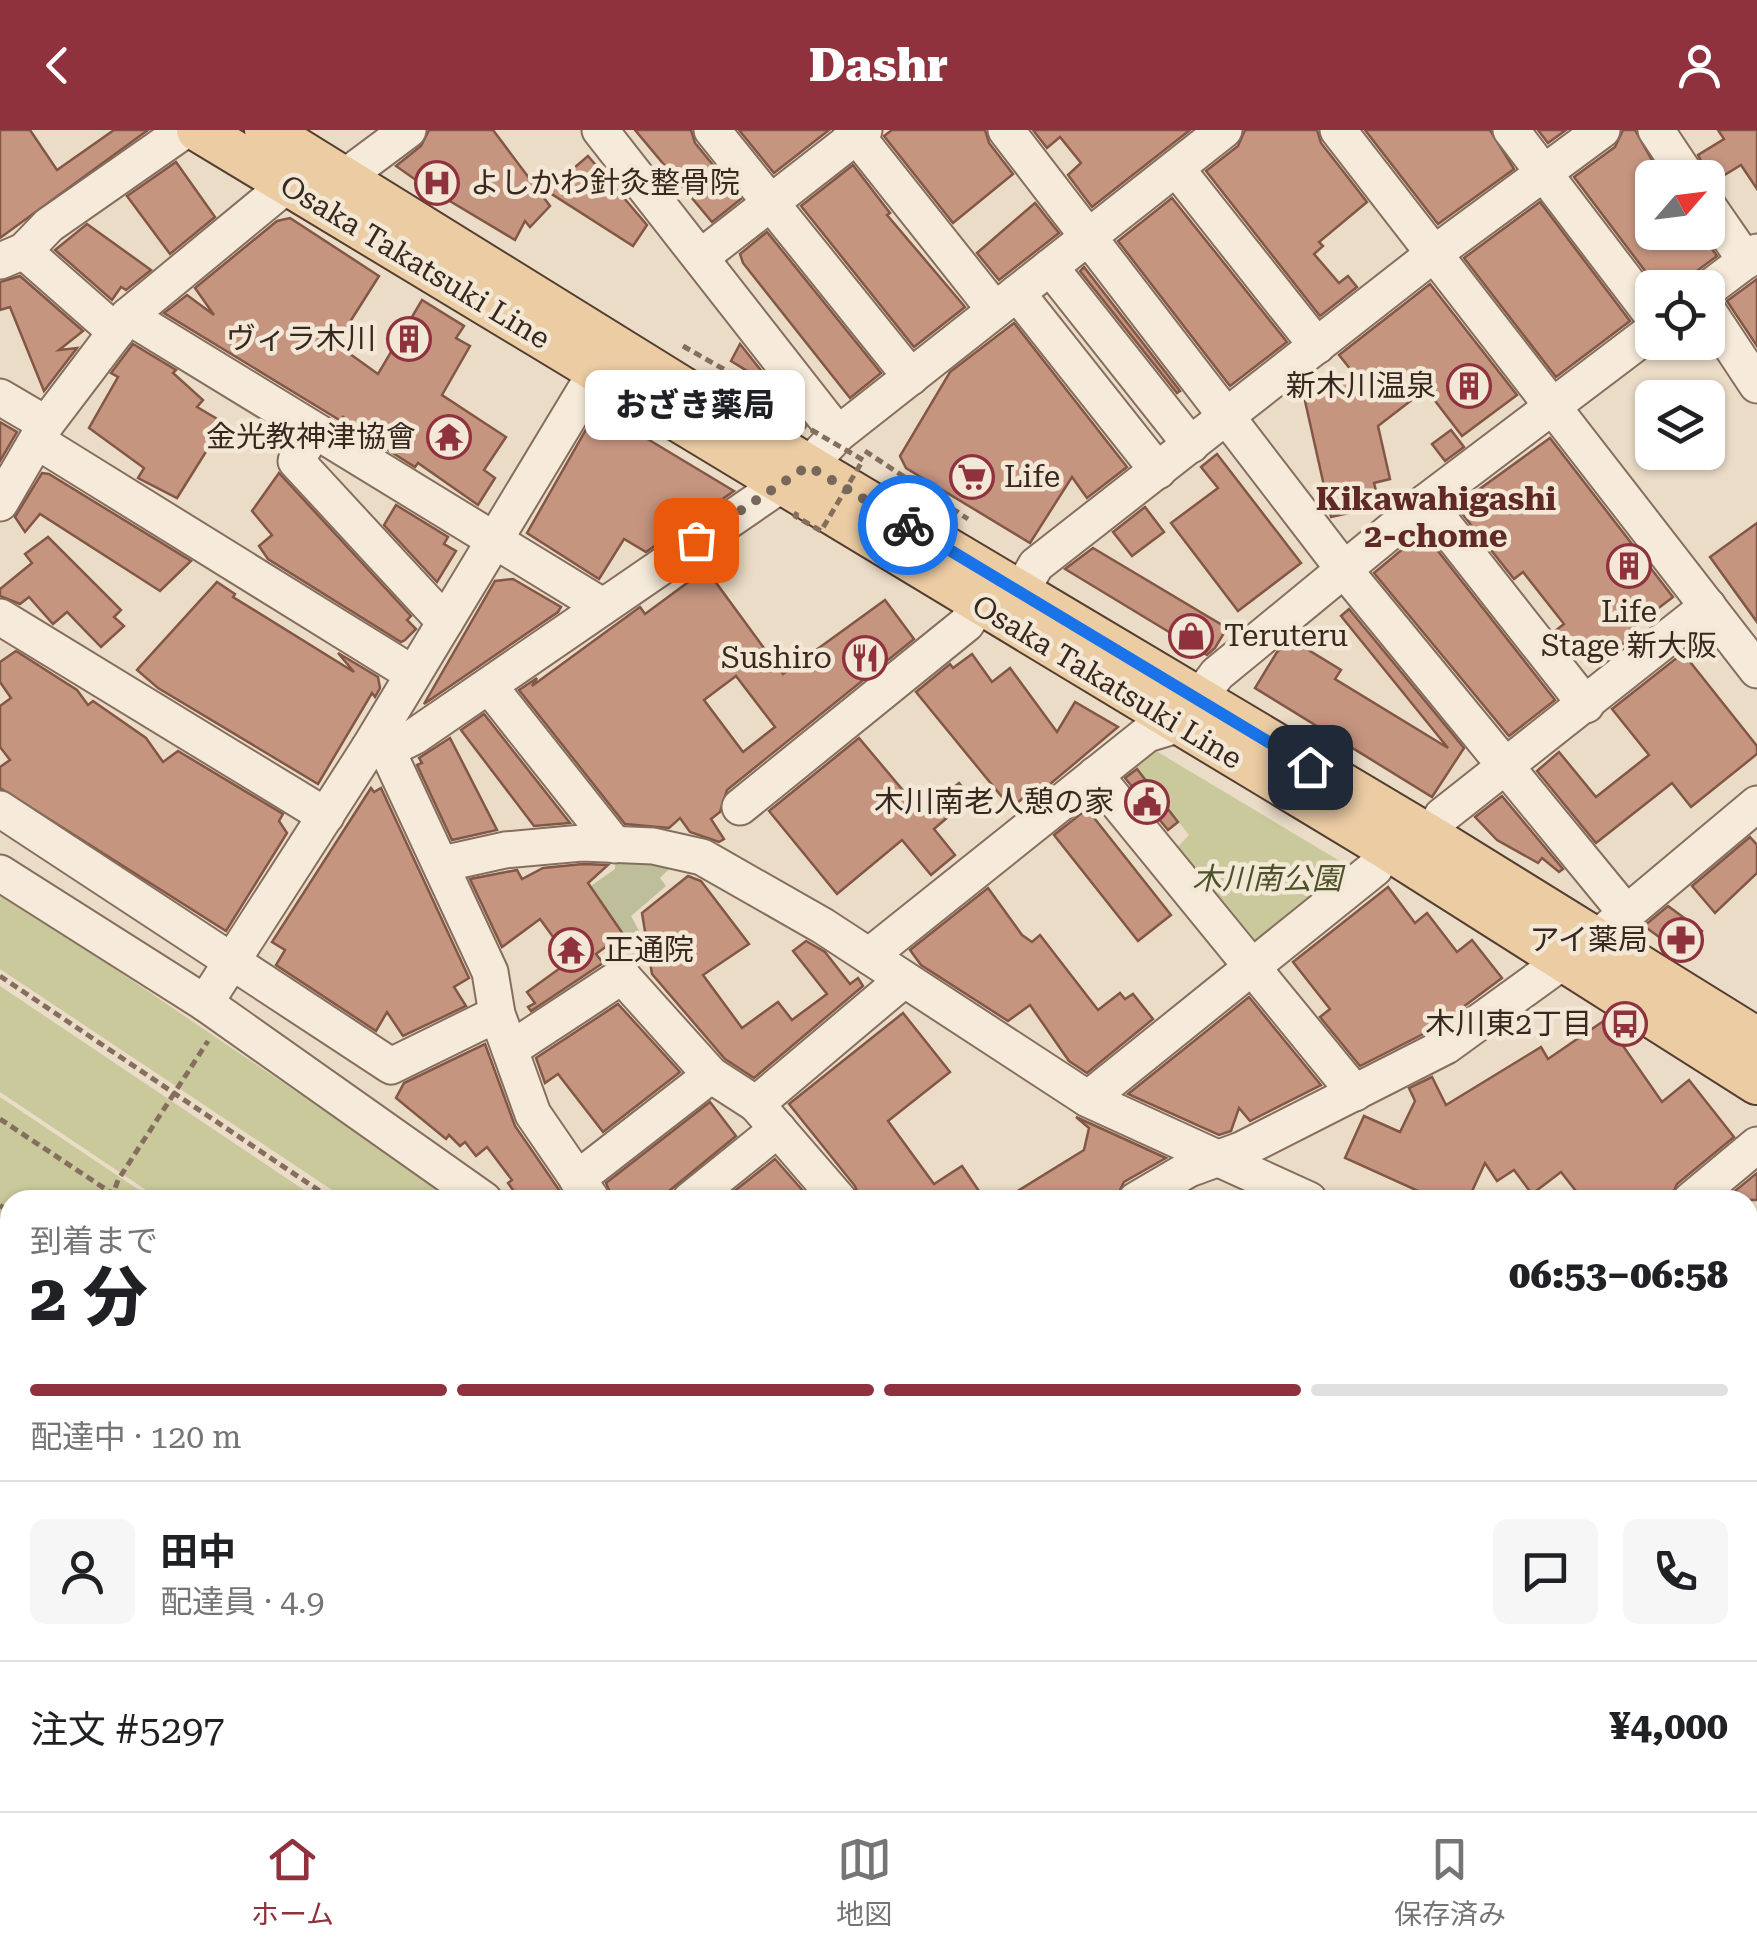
<!DOCTYPE html>
<html lang="ja">
<meta charset="utf-8">
<style>
body{margin:0;font-family:"Roboto Serif","Noto Sans JP",serif;background:#f6f6f6;color:#202124;height:100vh;display:flex;flex-direction:column;font-size:38px;white-space:nowrap}
*{box-sizing:border-box;margin:0}
p{font-size:32px;color:#757577}
.icon{flex:none;width:55px;height:55px;fill:none;stroke:currentColor;stroke-width:2;stroke-linecap:round;stroke-linejoin:round}
.map{position:relative;flex:1;overflow:hidden}
.details{position:absolute;left:0px;top:1060px;width:1758px;height:622px;display:flex;flex-direction:column;background:#fff;border-radius:30px 30px 0 0;box-shadow:0 2px 8px #0004}
.details>*{flex:none}
.needle{width:65px;rotate:62deg}
.tools{position:absolute;left:1635px;top:30px;display:grid;gap:20px}
.tools a{display:grid;place-items:center;width:90px;height:90px;border-radius:15px;background:#fff;box-shadow:0 2px 8px #0004;font-size:50px}
.pin{position:absolute;display:grid;place-items:center;width:85px;height:85px;color:#fff;margin:-42px;border-radius:20px;box-shadow:0 5px 15px #0006}
.courier{position:absolute;display:grid;place-items:center;width:100px;height:100px;margin:-50px;border:8px solid #1a73e8;border-radius:50%;background:#fff;color:#222;box-shadow:0 2px 12px #0007}
.bubble{position:absolute;height:70px;border-radius:15px;background:#fff;box-shadow:0 2px 8px #0004;font-size:32px;font-weight:800;line-height:70px;text-align:center}
.headline em{font-style:normal;font-weight:800}
.headline div{display:flex;flex-direction:column-reverse}
.headline{display:flex;align-items:center;justify-content:space-between;height:170px;padding:0 30px}
h1{font-size:65px;font-weight:800;line-height:75px}
.bar{display:grid;grid-template-columns:repeat(4,1fr);gap:15px 10px;align-content:center;height:120px;padding:0 30px}
.bar i{height:12px;border-radius:8px;background:#e0e0e0}
.bar .on{background:#90323e}
.bar p{grid-column:span 4}
.line{display:flex;align-items:center;gap:25px;padding:0 30px;border-top:2px solid #e0e0e0}
.line div{flex:1}
.round{display:grid;place-items:center;flex:none;width:105px;height:105px;border-radius:15px;background:#f6f6f6}
header{display:flex;justify-content:space-between;align-items:center;height:130px;padding:0 30px;background:#90323e;color:#fff;font-size:45px;font-weight:800}
.dock{display:flex;justify-content:space-around;align-items:center;height:140px;border-top:2px solid #e0e0e0;background:#fff;font-size:28px;color:#757577}
.dock a{display:grid;justify-items:center;gap:5px}
.dock .on{color:#90323e}
.map>svg:first-child{display:block}
.green{fill:#c9c99c}
.cemetery{fill:#bebe9a}
.building{fill:#c69580;stroke:#835746;stroke-width:2.5;fill-rule:evenodd}
.lines{fill:none;stroke-linecap:round;stroke-linejoin:round}
.minor-casing{stroke:#866e5e;stroke-width:39}
.major-casing{stroke:#543e32;stroke-width:46}
.path{stroke:#866e5e;stroke-width:5;stroke-dasharray:8 5;stroke-linecap:butt}
.minor{stroke:#f6ebda;stroke-width:35}
.major{stroke:#ebcca3;stroke-width:42}
.path-bridge{stroke:#866e5e;stroke-width:5;stroke-dasharray:8 5;stroke-linecap:butt}
.done{stroke:#76685a;stroke-width:10;stroke-dasharray:0 18}
.route{stroke:#1a73e8;stroke-width:12}
.labels{text-anchor:middle;stroke-width:9;stroke-linejoin:round;paint-order:stroke}
.poi-label{font-size:30px;fill:#372920;stroke:#f3e7d6;text-anchor:end}
.street-label{font-size:30px;fill:#372920;stroke:#f3e7d6}
.park-label{font-size:30px;font-style:italic;fill:#4c5229;stroke:#f3e7d6}
.neighbourhood-label{font-size:32px;font-weight:bold;fill:#602923;stroke:#f3e7d6}
</style>
<header><svg class="icon" aria-label="back" viewBox="0 0 24 24"><path d="M15 5l-7 7 7 7"/></svg>Dashr<svg class="icon" aria-label="person" viewBox="0 0 24 24"><circle cx="12" cy="8" r="4"/><path d="M4 21q1-7 8-7t8 7"/></svg></header>
<div class="map">
<svg width="1757" height="1681" viewBox="0 0 1757 1681">
<rect width="100%" height="100%" fill="#ebdcc7"/>
<g class="green">
<polygon points="1156,621 1360,743 1258,825 1174,721 1189,705 1135,636"/>
<polygon points="0,761 456,1070 347,1070 0,839"/>
<polygon points="0,856 319,1070 161,1070 0,962"/>
<polygon points="0,967 154,1070 10,1070 10,1309 0,1302"/>
<polygon points="0,1327 10,1334 10,1672 451,1672 461,1681 0,1681"/>
<polygon points="989,1672 999,1681 465,1681 455,1673"/>
<polygon points="999,1673 1132,1673 1142,1681 1009,1681"/>
<polygon points="1152,1673 1246,1673 1257,1681 1162,1681"/>
</g>
<polygon class="cemetery" points="616,727 672,736 660,748 666,756 631,786 647,815 629,827 584,761 615,739"/>
<g class="building">
<polygon points="0,0 30,0 57,40 114,0 148,0 0,108"/>
<polygon points="429,0 493,0 550,76 530,97 525,91 515,110 423,55 396,36 421,16"/>
<polygon points="635,0 691,0 695,13 741,69 712,92"/>
<polygon points="739,0 829,0 774,43"/>
<polygon points="892,0 985,0 989,13 1013,44 953,93 884,6"/>
<polygon points="1033,0 1190,0 1092,77 1068,45 1081,33 1060,7 1047,18"/>
<polygon points="1245,0 1317,0 1321,13 1367,72 1319,112 1323,116 1314,124 1339,153 1348,146 1357,157 1320,186 1206,41 1238,16"/>
<polygon points="1365,0 1490,0 1514,39 1438,94"/>
<polygon points="1538,0 1566,0 1548,13"/>
<polygon points="1623,0 1635,0 1662,48 1652,48 1652,102 1700,102 1717,126 1694,143 1687,158 1658,158 1574,47 1615,17"/>
<polygon points="1718,0 1757,0 1757,59 1741,35 1708,55 1709,46 1698,25 1724,9"/>
<polygon points="588,26 647,95 633,116 547,61"/>
<polygon points="176,32 215,87 170,124 127,66"/>
<polygon points="853,35 890,83 887,85 965,177 914,217 801,76"/>
<polygon points="1172,68 1287,212 1230,256 1118,111"/>
<polygon points="1540,72 1630,191 1556,247 1464,128"/>
<polygon points="1035,73 1059,103 999,150 977,123"/>
<polygon points="290,88 379,146 336,214 378,244 422,170 464,196 456,208 470,216 442,265 506,307 484,340 495,348 478,375 418,333 415,337 380,315 343,287 341,291 164,183 187,165 214,185 195,158 277,91"/>
<polygon points="87,94 151,140 126,160 121,157 112,170 55,120"/>
<polygon points="767,102 881,243 850,268 743,133 740,124"/>
<polygon points="1084,137 1180,261 1177,263 1080,141"/>
<polygon points="20,146 83,201 59,220 77,218 44,261 10,177 0,180 0,152"/>
<polygon points="1757,149 1757,216 1727,171"/>
<polygon points="1430,154 1517,265 1462,306 1426,259 1378,296 1390,349 1374,353 1380,376 1331,387 1303,262 1359,250 1339,225"/>
<polygon points="1014,193 1127,337 1087,368 1072,347 1030,413 906,338 900,326 950,242"/>
<polygon points="133,214 176,240 173,243 203,270 197,277 224,293 177,368 138,348 144,338 89,298 118,247 111,243"/>
<polygon points="740,214 775,258 731,231"/>
<polygon points="606,284 734,361 646,422 624,409 599,449 527,403 592,289"/>
<polygon points="0,292 17,302 0,331"/>
<polygon points="1451,300 1464,317 1445,331 1432,314"/>
<polygon points="1550,308 1673,467 1626,503 1630,508 1595,535 1576,510 1567,516 1555,501 1564,494 1523,442 1514,449 1456,376"/>
<polygon points="1217,324 1301,433 1238,481 1171,393 1218,358 1201,337"/>
<polygon points="42,343 49,344 191,431 160,461 40,384 25,402 15,387"/>
<polygon points="279,343 411,486 407,490 416,499 405,510 401,512 268,429 259,416 272,405 252,381"/>
<polygon points="396,375 448,407 444,414 456,421 437,452 384,395"/>
<polygon points="1145,377 1164,402 1132,426 1113,402"/>
<polygon points="1757,393 1757,492 1710,427"/>
<polygon points="1423,402 1555,570 1509,606 1374,443"/>
<polygon points="48,407 121,480 114,487 124,496 101,517 67,482 53,494 29,467 20,474 0,466 0,459 32,433 25,424"/>
<polygon points="1093,418 1227,498 1215,518 1207,525 1065,439"/>
<path d="M706,439l77,105 102,-74 29,39 -187,151 -7,22 -9,7 13,20 -5,3 -29,-10 -10,-14 -11,10 -44,-4 -106,-134 18,-12 -5,8 108,-79 5,7zM736,546l39,51 -32,25 -39,-52z"/>
<polygon points="513,449 561,477 558,482 424,574 495,451"/>
<polygon points="217,452 235,464 233,467 354,542 338,523 378,547 380,558 375,567 372,563 318,654 158,558 137,540"/>
<polygon points="1349,479 1464,618 1432,667 1255,558 1277,522 1292,510 1341,540 1335,549 1448,618 1341,486"/>
<polygon points="16,521 77,560 88,575 93,571 146,608 163,632 178,621 283,684 279,691 287,703 226,801 0,658 0,637 10,630 0,617 0,576 11,568 0,552 0,532"/>
<polygon points="1683,523 1757,616 1757,624 1691,677 1672,653 1596,713 1537,641 1559,622 1596,667 1649,625 1612,579"/>
<polygon points="972,524 992,552 1010,538 1057,602 1075,572 1118,597 1043,660 1039,655 1011,678 916,562 950,534 953,538"/>
<polygon points="484,584 570,693 534,696 461,600"/>
<polygon points="450,608 497,700 452,710 417,635 422,633 419,628"/>
<polygon points="859,608 922,683 959,653 971,667 934,699 955,725 931,745 902,710 837,764 769,681"/>
<polygon points="1137,639 1178,692 1168,700 1125,648"/>
<polygon points="371,658 374,662 381,658 469,848 454,857 466,876 403,906 387,882 376,901 276,835 285,820 272,812"/>
<polygon points="1502,666 1563,739 1559,742 1542,728 1538,733 1497,710 1475,687"/>
<polygon points="1087,679 1171,785 1138,811 1054,705"/>
<polygon points="1750,707 1757,715 1757,743 1715,783 1692,756"/>
<polygon points="583,734 608,735 588,753 623,804 596,824 603,833 531,881 528,877 535,873 527,862 563,836 557,827 564,822 540,789 502,817 470,749 517,740 522,749 543,738"/>
<polygon points="688,746 701,751 749,814 703,845 742,898 778,872 792,890 827,864 793,821 806,811 825,822 850,854 858,848 863,856 754,948 725,929 652,844 642,783"/>
<polygon points="1388,757 1415,793 1427,783 1457,822 1472,810 1502,848 1435,898 1360,936 1320,887 1330,879 1293,832"/>
<polygon points="988,758 1022,805 1032,812 1040,805 1098,880 1120,863 1125,869 1133,864 1153,889 1087,943 1069,931 1030,875 1008,891 921,835 910,820"/>
<polygon points="1668,776 1702,801 1685,826 1644,796"/>
<polygon points="1249,867 1321,955 1250,991 1239,978 1231,1001 1219,1005 1128,964"/>
<polygon points="618,874 680,942 603,1002 558,944 545,953 536,928"/>
<polygon points="903,883 950,942 888,991 934,1054 962,1036 985,1070 860,1070 855,1056 789,974"/>
<polygon points="1605,890 1662,972 1689,950 1734,1007 1677,1054 1670,1070 1583,1070 1561,1042 1532,1064 1514,1040 1497,1051 1485,1033 1468,1070 1438,1070 1345,1028 1364,986 1400,1002 1415,971 1409,958 1432,947 1446,975 1541,917 1548,929"/>
<polygon points="485,914 515,996 566,1070 520,1070 508,1053 512,1050 487,1017 476,1026 465,1012 460,1016 449,1005 446,1009 396,968 404,953"/>
<polygon points="710,972 736,1006 658,1070 613,1070 606,1053"/>
<polygon points="1076,987 1166,1028 1124,1052 1115,1070 1003,1070 1084,1020 1089,998"/>
<polygon points="775,1029 811,1070 738,1070 732,1063"/>
<polygon points="1757,1043 1757,1070 1724,1070"/>
</g>
<g class="lines">
<g class="minor-casing">
<g id="minor">
<polyline points="600,0 838,304"/>
<polyline points="712,0 911,247"/>
<polyline points="852,0 995,180"/>
<polyline points="1006,0 1346,442 1627,784"/>
<polyline points="1338,0 1757,540"/>
<polyline points="1511,0 1652,185"/>
<polyline points="1656,0 1688,48"/>
<polyline points="1176,38 1317,216"/>
<polyline points="1708,76 1746,131"/>
<polyline points="24,121 116,202"/>
<polyline points="701,127 864,0"/>
<polyline points="0,131 24,121 49,95 185,0"/>
<polyline points="1050,137 1191,315"/>
<polyline points="1708,159 1757,122"/>
<polyline points="1017,163 1158,341"/>
<polyline points="1708,181 1757,255"/>
<polyline points="128,186 602,476"/>
<polyline points="0,267 46,294"/>
<polyline points="314,301 296,331 445,492"/>
<polyline points="37,311 413,544"/>
<polyline points="1426,372 1586,575"/>
<polyline points="0,373 46,294 128,186 288,54 345,47 408,0"/>
<polyline points="1021,461 1036,435 1435,123 1602,0"/>
<polyline points="0,487 326,686"/>
<polyline points="489,556 615,715"/>
<polyline points="369,618 387,620 490,842 497,884 533,984 592,1070"/>
<polyline points="387,620 415,606 808,336 838,304 1224,0"/>
<polyline points="1095,645 1355,963"/>
<polyline points="740,677 966,494 979,475"/>
<polyline points="0,679 391,936 497,884"/>
<polyline points="1431,707 1442,686 1708,476"/>
<polyline points="442,734 505,720 582,713 653,716 702,727 823,796 1088,969 1309,1070"/>
<polyline points="0,743 205,873 484,1070"/>
<polyline points="1609,798 1757,674"/>
<polyline points="869,826 1147,604 1180,594 1217,544 1426,372 1652,201"/>
<polyline points="205,873 369,618 596,242"/>
<polyline points="511,919 622,846 711,945 756,974"/>
<polyline points="1088,969 1375,738 1385,717"/>
<polyline points="577,1049 711,945"/>
<polyline points="690,1070 778,999"/>
<polyline points="839,1070 756,974 902,851"/>
<polyline points="1136,1070 1189,1039 1241,1020 1446,916 1566,829"/>
<polyline points="1691,1070 1757,1015"/>
<polyline points="1748,1324 1757,1331"/>
<polyline points="1748,1601 1757,1613"/>
<polyline points="1267,1672 1278,1681"/>
<polyline points="1334,1672 1343,1681"/>
<polyline points="1747,1681 1757,1673"/>
</g>
</g>
<g class="major-casing">
<g id="major">
<polyline points="198,0 1385,717 1757,953"/>
<polyline points="266,0 808,336 1431,707 1757,909"/>
</g>
</g>
<g class="path">
<polyline points="683,216 769,265"/>
<polyline points="865,321 968,389"/>
<polyline points="0,846 333,1070"/>
<polyline points="0,989 122,1070"/>
<polyline points="111,1070 118,1050 208,911"/>
<polyline points="0,1075 10,1084"/>
<polyline points="0,1280 10,1287"/>
<polyline points="526,1672 535,1681"/>
<polyline points="639,1672 652,1681"/>
<polyline points="762,1672 764,1681"/>
<polyline points="894,1672 904,1681"/>
<polyline points="967,1672 978,1681"/>
<polyline points="1143,1672 1153,1681"/>
<polyline points="874,1681 882,1672"/>
</g>
<use href="#minor" class="minor"/>
<use href="#major" class="major"/>
<polyline class="path-bridge" points="755,267 863,330 821,401 795,386 799,379"/>
</g>
<g class="lines">
<polyline class="done" points="696,410 808,336 908,395"/>
<polyline class="route" points="908,395 1310,637"/>
</g>
<defs>
<g id="hospital-ring" transform="scale(2.25)"><circle r="9.5" fill="#f3e7d6" stroke="#90323e" stroke-width="1.5"/><path d="M-5-5h3v3.5h4V-5h3V5h-3V1.5h-4V5h-3Z" fill="#90323e"/></g>
<g id="building-ring" transform="scale(2.25)"><circle r="9.5" fill="#f3e7d6" stroke="#90323e" stroke-width="1.5"/><path d="M-4-6H4V6H1V3H-1V6H-4ZM-2.5-4.3h1.7v1.8h-1.7ZM.8-4.3h1.7v1.8H.8ZM-2.5-1h1.7V.8h-1.7ZM.8-1h1.7V.8H.8Z" fill="#90323e"/></g>
<g id="temple-ring" transform="scale(2.25)"><circle r="9.5" fill="#f3e7d6" stroke="#90323e" stroke-width="1.5"/><path d="M0-6L5-2H3V0L6.5 2.5H4V6H1.5V3h-3V6H-4V2.5H-6.5L-3 0V-2H-5Z" fill="#90323e"/></g>
<g id="supermarket-ring" transform="scale(2.25)"><circle r="9.5" fill="#f3e7d6" stroke="#90323e" stroke-width="1.5"/><path d="M-6-5.5h2.5l.6 2H6L4.5 2H-2.5L-4.4-4H-6ZM-1.5 3.2a1.3 1.3 0 1 0 .1 0ZM3 3.2a1.3 1.3 0 1 0 .1 0Z" fill="#90323e"/></g>
<g id="shop-ring" transform="scale(2.25)"><circle r="9.5" fill="#f3e7d6" stroke="#90323e" stroke-width="1.5"/><path d="M-5-2.5h2.3a2.7 3.5 0 0 1 5.4 0H5L5.5 6h-11ZM-1.5-2.5h3a1.5 2.3 0 0 0-3 0Z" fill="#90323e"/></g>
<g id="restaurant-ring" transform="scale(2.25)"><circle r="9.5" fill="#f3e7d6" stroke="#90323e" stroke-width="1.5"/><path d="M-5-6h1v4h1v-4h1v4h1v-4h1v5L-1.5 .5V6h-2V.5L-5-1ZM5-6V6H3V1.5H1.5Q1.5-4 5-6Z" fill="#90323e"/></g>
<g id="civic-ring" transform="scale(2.25)"><circle r="9.5" fill="#f3e7d6" stroke="#90323e" stroke-width="1.5"/><path d="M-.6-6.5H3V-4.5H.6V-3L4-1V1h2V6H-6V1h2V-1L-.6-3ZM-1.2 2.5V6h2.4V2.5Z" fill="#90323e"/></g>
<g id="pharmacy-ring" transform="scale(2.25)"><circle r="9.5" fill="#f3e7d6" stroke="#90323e" stroke-width="1.5"/><path d="M-2-6h4v4h4v4h-4v4h-4v-4h-4v-4h4Z" fill="#90323e"/></g>
<g id="bus-ring" transform="scale(2.25)"><circle r="9.5" fill="#f3e7d6" stroke="#90323e" stroke-width="1.5"/><path d="M-5-6H5V4H4V6H2V4H-2V6H-4V4H-5ZM-3.5-4V0h7V-4ZM-3.5 1.2v1.5H-2V1.2ZM2 1.2v1.5H3.5V1.2Z" fill="#90323e"/></g>
</defs>
<g fill-rule="evenodd">
<use href="#hospital-ring" x="437" y="53"/>
<use href="#building-ring" x="409" y="209"/>
<use href="#building-ring" x="1469" y="256"/>
<use href="#temple-ring" x="449" y="307"/>
<use href="#supermarket-ring" x="972" y="347"/>
<use href="#building-ring" x="1629" y="436"/>
<use href="#shop-ring" x="1191" y="506"/>
<use href="#restaurant-ring" x="865" y="528"/>
<use href="#civic-ring" x="1147" y="672"/>
<use href="#pharmacy-ring" x="1681" y="810"/>
<use href="#temple-ring" x="571" y="820"/>
<use href="#bus-ring" x="1625" y="894"/>
</g>
<g class="labels">
<g class="poi-label">
<text x="470" y="63" text-anchor="start">よしかわ針灸整骨院</text>
<text x="376" y="219">ヴィラ木川</text>
<text x="1436" y="266">新木川温泉</text>
<text x="416" y="317">金光教神津協會</text>
<text x="1004" y="357" text-anchor="start">Life</text>
<text x="1629" y="492" text-anchor="middle">Life<tspan x="1629" dy="34">Stage 新大阪</tspan></text>
<text x="1224" y="516" text-anchor="start">Teruteru</text>
<text x="832" y="538">Sushiro</text>
<text x="1114" y="682">木川南老人憩の家</text>
<text x="1648" y="820">アイ薬局</text>
<text x="604" y="830" text-anchor="start">正通院</text>
<text x="1592" y="904">木川東2丁目</text>
</g>
<g class="street-label">
<text transform="translate(415 132) rotate(31)" y="10">Osaka Takatsuki Line</text>
<text transform="translate(1107 552) rotate(31)" y="10">Osaka Takatsuki Line</text>
</g>
<g class="park-label">
<text x="1267" y="759">木川南公園</text>
</g>
<g class="neighbourhood-label">
<text x="1436" y="380">Kikawahigashi<tspan x="1436" dy="37">2-chome</tspan></text>
</g>
</g>
</svg>
<div class="tools">
<a><svg class="needle" viewBox="-14 -14 28 28"><path d="M0-13l5 13h-10z" fill="#e53935"/><path d="M0 13l5-13h-10z" fill="#757577"/></svg></a>
<a><svg class="icon" aria-label="locate" viewBox="0 0 24 24"><circle cx="12" cy="12" r="6"/><path d="M12 2v4M12 18v4M2 12h4M18 12h4"/></svg></a>
<a><svg class="icon" aria-label="layers" viewBox="0 0 24 24"><path d="M12 4l9 5-9 5-9-5zM3 14l9 5 9-5"/></svg></a>
</div>
<div class="pin" style="left:696px;top:410px;background:#ea580c"><svg class="icon" aria-label="bag" viewBox="0 0 24 24"><path d="M5 8h14l-1 12H6zM9 8a3 3 0 0 1 6 0"/></svg></div>
<div class="pin" style="left:1310px;top:637px;background:#1f2937"><svg class="icon" aria-label="home" viewBox="0 0 24 24"><path d="M3 11l9-7 9 7M6 9v11h12V9"/></svg></div>
<div class="courier" style="left:908px;top:395px"><svg class="icon" aria-label="bike" viewBox="0 0 24 24"><circle cx="6" cy="16" r="4"/><circle cx="18" cy="16" r="4"/><path d="M6 16l4-8h5l3 8M10 8l3 8H6M13 5h3"/></svg></div>
<div class="bubble" style="left:585px;top:240px;width:220px">おざき薬局</div>
<section class="details">
<div class="headline"><div><h1>2 分</h1><p>到着まで</p></div><em>06:53–06:58</em></div>
<div class="bar"><i class="on"></i><i class="on"></i><i class="on"></i><i></i><p>配達中 · 120 m</p></div>
<div class="line" style="height:180px"><a class="round"><svg class="icon" aria-label="person" viewBox="0 0 24 24"><circle cx="12" cy="8" r="4"/><path d="M4 21q1-7 8-7t8 7"/></svg></a><div><b>田中</b><p>配達員 · 4.9</p></div><a class="round"><svg class="icon" aria-label="chat" viewBox="0 0 24 24"><path d="M4 5h16v11H9l-5 4z"/></svg></a><a class="round"><svg class="icon" aria-label="phone" viewBox="0 0 24 24"><path d="M5 4h4l2 5-3 2q2 4 5 5l2-3 5 2v4C11 20 4 13 5 4z"/></svg></a></div>
<div class="line" style="height:130px"><div>注文 #5297</div><b>¥4,000</b></div>
</section>
</div>
<nav class="dock">
<a class="on"><svg class="icon" aria-label="home" viewBox="0 0 24 24"><path d="M3 11l9-7 9 7M6 9v11h12V9"/></svg>ホーム</a>
<a><svg class="icon" aria-label="map" viewBox="0 0 24 24"><path d="M3 6l6-2 6 2 6-2v14l-6 2-6-2-6 2zM9 4v14M15 6v14"/></svg>地図</a>
<a><svg class="icon" aria-label="saved" viewBox="0 0 24 24"><path d="M7 4h10v16l-5-4-5 4z"/></svg>保存済み</a>
</nav>
